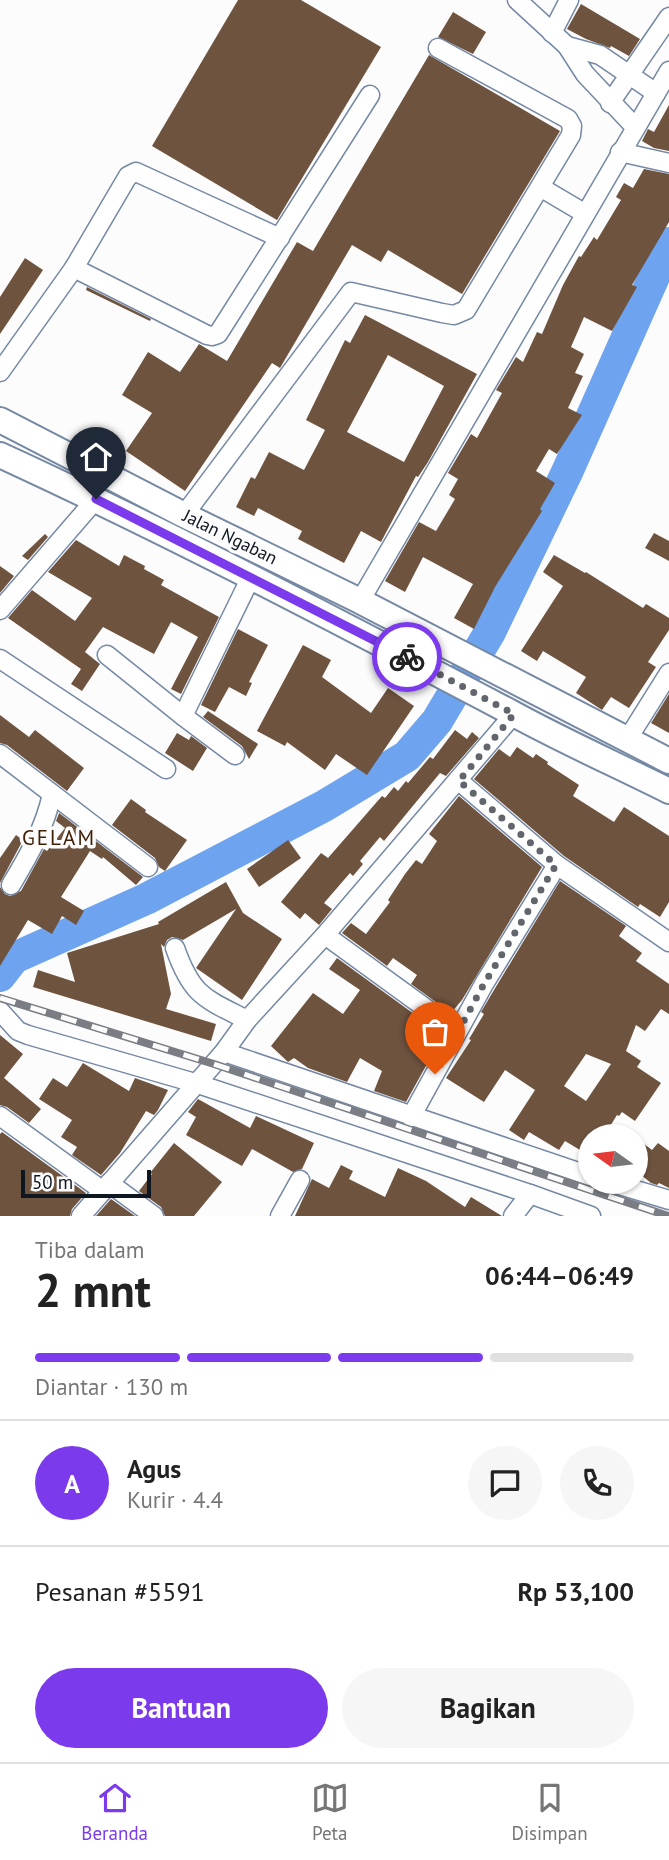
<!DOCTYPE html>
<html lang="id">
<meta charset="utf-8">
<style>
body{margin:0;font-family:"PT Sans",sans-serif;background:#f6f6f6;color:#222;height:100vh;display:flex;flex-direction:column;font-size:26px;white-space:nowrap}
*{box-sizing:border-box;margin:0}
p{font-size:23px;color:#767676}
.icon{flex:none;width:38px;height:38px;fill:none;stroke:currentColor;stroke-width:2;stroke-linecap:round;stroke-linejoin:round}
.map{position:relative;height:1216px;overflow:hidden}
.sheet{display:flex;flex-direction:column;background:#fff;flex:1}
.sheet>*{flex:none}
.needle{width:46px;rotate:284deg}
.controls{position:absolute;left:578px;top:1124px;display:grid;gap:14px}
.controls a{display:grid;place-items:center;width:70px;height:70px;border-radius:50%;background:#fff;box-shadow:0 2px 5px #0004;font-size:35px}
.scale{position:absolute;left:21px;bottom:18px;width:130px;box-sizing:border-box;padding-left:7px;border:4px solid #0e1620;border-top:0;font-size:19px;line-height:24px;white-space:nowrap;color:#0e1620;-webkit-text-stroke:5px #fcfcfc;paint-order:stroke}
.pin{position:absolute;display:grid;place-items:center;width:60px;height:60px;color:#fff;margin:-72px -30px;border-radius:50% 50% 50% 0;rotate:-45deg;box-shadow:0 0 7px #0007}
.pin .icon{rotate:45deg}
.courier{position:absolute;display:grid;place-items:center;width:70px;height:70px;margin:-35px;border:5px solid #7c3aed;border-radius:50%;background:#fff;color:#222;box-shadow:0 2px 9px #0007}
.headline em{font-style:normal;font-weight:800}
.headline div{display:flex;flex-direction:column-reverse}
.headline{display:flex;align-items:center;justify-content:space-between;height:119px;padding:0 35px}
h1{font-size:46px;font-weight:800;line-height:52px}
.bar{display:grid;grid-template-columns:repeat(4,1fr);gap:10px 7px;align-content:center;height:84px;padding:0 35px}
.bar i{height:9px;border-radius:5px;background:#e0e0e0}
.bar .current{background:#7c3aed}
.bar p{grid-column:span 4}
.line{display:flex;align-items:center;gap:18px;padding:0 35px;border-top:2px solid #e0e0e0}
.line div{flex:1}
.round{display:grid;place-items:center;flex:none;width:74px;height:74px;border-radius:37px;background:#f6f6f6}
.primary-button{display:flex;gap:14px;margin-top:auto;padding:14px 35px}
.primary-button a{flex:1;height:80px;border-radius:42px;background:#7c3aed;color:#fff;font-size:28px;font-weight:800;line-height:80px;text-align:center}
.primary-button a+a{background:#f6f6f6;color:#222}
.tab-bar{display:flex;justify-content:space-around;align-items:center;height:98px;border-top:2px solid #e0e0e0;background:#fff;font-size:19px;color:#767676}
.tab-bar a{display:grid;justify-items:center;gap:4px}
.tab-bar .current{color:#7c3aed}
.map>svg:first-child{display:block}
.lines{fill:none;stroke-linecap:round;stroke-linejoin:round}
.river{stroke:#6ea3ef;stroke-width:32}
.building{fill:#6e533f;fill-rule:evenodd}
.minor-casing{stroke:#7588a4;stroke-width:21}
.highway-casing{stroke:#7588a4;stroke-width:28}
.minor{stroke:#fff;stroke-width:18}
.highway{stroke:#fff;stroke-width:24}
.rail-casing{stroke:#7a7e84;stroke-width:8}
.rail{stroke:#fcfcfc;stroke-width:5;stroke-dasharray:16;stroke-linecap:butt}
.done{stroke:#61666d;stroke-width:7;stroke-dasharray:0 12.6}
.route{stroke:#7c3aed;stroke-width:9}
.labels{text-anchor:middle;stroke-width:7;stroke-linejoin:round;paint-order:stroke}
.street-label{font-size:18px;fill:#0e1620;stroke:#fcfcfc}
.quarter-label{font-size:21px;letter-spacing:2px;fill:#3f2007;stroke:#fcfcfc}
</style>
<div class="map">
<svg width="669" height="1216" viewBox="0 0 669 1216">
<rect width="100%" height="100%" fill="#fcfcfc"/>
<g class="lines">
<polyline class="river" points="0,976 14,958 146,899 324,806 407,756 437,721 490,632 568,470 669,243"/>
</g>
<g class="building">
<polygon points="238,0 301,0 381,47 277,220 152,146"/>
<polygon points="581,4 640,39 629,56 611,46 610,48 586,39 567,29"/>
<polygon points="453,12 486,32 473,54 438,37"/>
<polygon points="429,55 560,131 462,294 388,250 381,262 352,245 280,368 272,363 185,491 126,451 152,413 122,395 148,352 180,372 199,344 227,361 297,242 313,251"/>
<polygon points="669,105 669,151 654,148 642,141 648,129 654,132"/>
<polygon points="644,169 669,174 669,222 632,285 637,287 612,331 584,317 571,347 584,354 575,373 583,376 568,408 582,415 557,454 549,449 536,471 555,483 540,509 542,511 495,587 474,629 454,618 473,584 423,557 405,592 385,581 419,522 436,531 455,499 449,495 458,479 448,473 471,434 477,438 502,393 496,390 516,357 523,362 537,332 542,334 563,285 579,256 581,257 594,237 597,240 621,200 616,197 624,183 633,188"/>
<polygon points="25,258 43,270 0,334 0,297"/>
<polygon points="87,287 151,319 150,321 86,290"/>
<path d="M365,315l112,59 -49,88 -10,15 -2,-1 -35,66 -20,-11 -17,32 -46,-24 4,-8 -44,-23 -4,8 -18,-9 15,-30 4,2 14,-27 35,18 21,-40 -19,-10 39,-80 5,3zM388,355l56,31 -40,76 -57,-30z"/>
<polygon points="654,533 669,541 669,561 645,548"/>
<polygon points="45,534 48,537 28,560 22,556"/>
<polygon points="76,540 119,566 124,555 145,566 144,569 164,580 161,585 219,617 181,694 171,689 198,637 171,622 154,654 103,627 85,652 100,664 82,691 71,684 81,669 8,618 32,590 75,621 92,598 48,572"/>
<polygon points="554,555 585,573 586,572 643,608 646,604 669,618 669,630 648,662 656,667 629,708 611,697 602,710 599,708 576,693 586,677 543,651 537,661 521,651 563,586 543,572"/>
<polygon points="0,566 14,576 0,593"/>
<polygon points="238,629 268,645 249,682 252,683 246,696 229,687 215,712 201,705"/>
<polygon points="303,645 331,660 322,677 371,713 388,688 414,706 367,775 336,754 325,770 287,742 285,746 257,731"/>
<polygon points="669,694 669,733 651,723"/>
<polygon points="208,711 258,744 249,759 242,746 203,717"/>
<polygon points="0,715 29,737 35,730 84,768 67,791 7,745 0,743"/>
<polygon points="455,730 467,739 472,732 479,738 446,776 440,773 384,841 380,837 360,861 363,864 353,876 350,873 324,903 332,909 319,925 305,913 300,919 281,902 321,853 328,858 382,796 385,798 394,787 398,791 406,781 408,783 430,757 433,759"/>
<polygon points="177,733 189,740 191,736 207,748 193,771 165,753"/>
<polygon points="517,747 533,758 536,754 548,762 547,764 579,785 573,796 614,822 624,807 669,836 669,902 660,917 640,904 638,907 564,856 474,779 499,749 510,757"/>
<polygon points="459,796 542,867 462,1000 451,1013 411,984 417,975 393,958 387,966 342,933 351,923 366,934 390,902 388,900 405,874 416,860 422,864 437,841 429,834"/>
<polygon points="131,799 146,810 145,812 187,840 165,871 159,867 155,858 112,825"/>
<polygon points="59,813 143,877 136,885 103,857 102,859 90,851 61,897 84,911 76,925 62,916 52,934 28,920 0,966 0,887 5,894 10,896 21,891 44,849 47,851 65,828 56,821"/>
<polygon points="16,835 23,840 0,883 0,858"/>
<polygon points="288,840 301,858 259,887 247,869"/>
<path d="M560,881l66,45 -7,10 23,17 -6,8 33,23v30l-8,-5 -16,22 -9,-6 -10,26 15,10 -4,6 24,16 -26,38 -13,-9 -3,4 -2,-1 -13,21h-14v20l-25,-15 -6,9 -30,-18 -5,8 -15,-10 26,-40 -30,-20 -21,32 -38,-24 25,-38 -2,-1 15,-25 -3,-2 13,-22zM586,1054l25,10 -25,37 -22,-15z"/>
<polygon points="226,882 243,913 282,939 242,1000 196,968 236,909 183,940 172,937 167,940 164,947 161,944 171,994 166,1009 216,1024 211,1041 33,987 38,970 75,982 67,953 159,924 158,922"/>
<polygon points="337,958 443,1035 406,1102 374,1091 382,1071 360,1058 347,1082 308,1068 294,1058 288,1062 271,1046 313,993 343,1014 360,990 329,969"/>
<polygon points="0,1035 23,1054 4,1078 41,1109 29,1123 7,1107 0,1105"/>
<polygon points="83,1063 129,1091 135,1078 168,1090 158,1110 154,1115 146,1111 120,1153 101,1175 72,1155 77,1147 61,1137 72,1120 39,1099 53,1078 67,1087"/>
<polygon points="198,1099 250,1128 256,1116 314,1143 302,1169 293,1172 252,1149 242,1166 186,1135 196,1117 188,1112"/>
<polygon points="2,1132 86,1193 72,1209 70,1216 0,1216 0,1134"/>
<polygon points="635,1137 652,1150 658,1143 669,1151 669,1188 659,1183 657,1185 651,1183 635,1170"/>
<polygon points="174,1143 222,1182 194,1216 165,1216 161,1207 139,1191 152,1174 150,1173"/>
<polygon points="341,1165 353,1171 349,1179 385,1197 398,1168 426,1181 465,1207 471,1197 502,1216 295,1216 312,1179 329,1188"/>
<polygon points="111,1199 135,1216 96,1216"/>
</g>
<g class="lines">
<g class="minor-casing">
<g id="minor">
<polyline points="517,0 567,46 585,74 635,127"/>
<polyline points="552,33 569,0"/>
<polyline points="567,46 600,55 656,93"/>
<polyline points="610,103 669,17"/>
<polyline points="620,152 669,163"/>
<polyline points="540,187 584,213"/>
<polyline points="74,268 128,176 136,172 280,238"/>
<polyline points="0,372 74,268 207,335 212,336 218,334 370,95"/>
<polyline points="184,515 351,292 442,313 454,315 466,310 571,135 572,126 568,119 438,48"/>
<polyline points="360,601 669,71"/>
<polyline points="0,610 96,499"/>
<polyline points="107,655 183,716 251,577"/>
<polyline points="0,659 166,769"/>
<polyline points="183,716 235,755"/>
<polyline points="627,740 669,673"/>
<polyline points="0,754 148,867"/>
<polyline points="459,781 557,865 669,942"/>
<path d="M11,885c18,-30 34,-58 41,-91"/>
<polyline points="325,935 457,1031"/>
<path d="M175,948c17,48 29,50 72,72"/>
<polyline points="0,1011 18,1031 28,1035 195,1083 530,1194 591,1216"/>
<polyline points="224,1052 590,1176"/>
<polyline points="0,1116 103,1191"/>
<polyline points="411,1117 484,984 557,865"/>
<polyline points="606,1181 669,1200"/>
<polyline points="109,1183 154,1216"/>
<polyline points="81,1216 224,1052 247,1020 325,935 514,714"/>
<polyline points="280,1216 300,1180"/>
<polyline points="513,1216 530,1194"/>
</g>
</g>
<g class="highway-casing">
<g id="highway">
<polyline points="0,420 184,515 360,601 669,761"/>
<path d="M0,455c174,80 343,169 512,258 51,28 105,52 157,78"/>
</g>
</g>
<use href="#minor" class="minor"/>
<use href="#highway" class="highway"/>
<g class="rail-casing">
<polyline id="rail" points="0,998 214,1064 668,1216"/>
</g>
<use href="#rail" class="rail"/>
</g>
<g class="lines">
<polyline class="done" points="407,657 514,714 459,781 556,865 484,984 435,1074"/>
<polyline class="route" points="96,499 407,657"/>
</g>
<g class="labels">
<g class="street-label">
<text transform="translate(230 537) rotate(26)" y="6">Jalan Ngaban</text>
</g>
<g class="quarter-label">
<text x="59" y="845">GELAM</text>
</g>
</g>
</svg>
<div class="controls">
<a><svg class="needle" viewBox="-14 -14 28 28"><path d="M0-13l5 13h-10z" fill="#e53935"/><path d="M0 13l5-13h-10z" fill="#767676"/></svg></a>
</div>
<div class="scale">50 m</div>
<div class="pin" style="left:435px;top:1074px;background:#ea580c"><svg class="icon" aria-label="bag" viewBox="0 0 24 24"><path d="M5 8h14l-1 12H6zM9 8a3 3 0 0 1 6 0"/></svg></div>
<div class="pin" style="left:96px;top:499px;background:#1f2937"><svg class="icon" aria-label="home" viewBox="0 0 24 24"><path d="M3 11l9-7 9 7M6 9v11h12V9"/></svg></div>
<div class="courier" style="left:407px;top:657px"><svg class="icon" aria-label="bike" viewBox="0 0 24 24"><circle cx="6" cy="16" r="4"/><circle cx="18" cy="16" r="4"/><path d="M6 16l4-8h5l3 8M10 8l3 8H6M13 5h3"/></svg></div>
</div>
<section class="sheet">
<div class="headline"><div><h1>2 mnt</h1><p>Tiba dalam</p></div><em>06:44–06:49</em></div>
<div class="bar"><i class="current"></i><i class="current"></i><i class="current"></i><i></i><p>Diantar · 130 m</p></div>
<div class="line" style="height:126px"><b class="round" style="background:#7c3aed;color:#fff">A</b><div><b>Agus</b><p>Kurir · 4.4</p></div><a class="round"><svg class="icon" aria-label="chat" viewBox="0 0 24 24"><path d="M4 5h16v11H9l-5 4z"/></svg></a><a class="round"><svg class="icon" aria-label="phone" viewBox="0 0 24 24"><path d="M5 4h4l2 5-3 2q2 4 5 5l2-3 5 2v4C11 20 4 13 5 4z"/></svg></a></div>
<div class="line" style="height:91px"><div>Pesanan #5591</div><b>Rp 53,100</b></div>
<div class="primary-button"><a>Bantuan</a><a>Bagikan</a></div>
</section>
<nav class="tab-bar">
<a class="current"><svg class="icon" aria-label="home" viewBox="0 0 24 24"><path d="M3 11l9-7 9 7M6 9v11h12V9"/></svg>Beranda</a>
<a><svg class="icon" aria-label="map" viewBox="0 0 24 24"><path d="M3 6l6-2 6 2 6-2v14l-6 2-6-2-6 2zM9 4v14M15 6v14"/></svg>Peta</a>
<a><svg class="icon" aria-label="saved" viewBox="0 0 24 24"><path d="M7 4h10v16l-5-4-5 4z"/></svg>Disimpan</a>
</nav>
